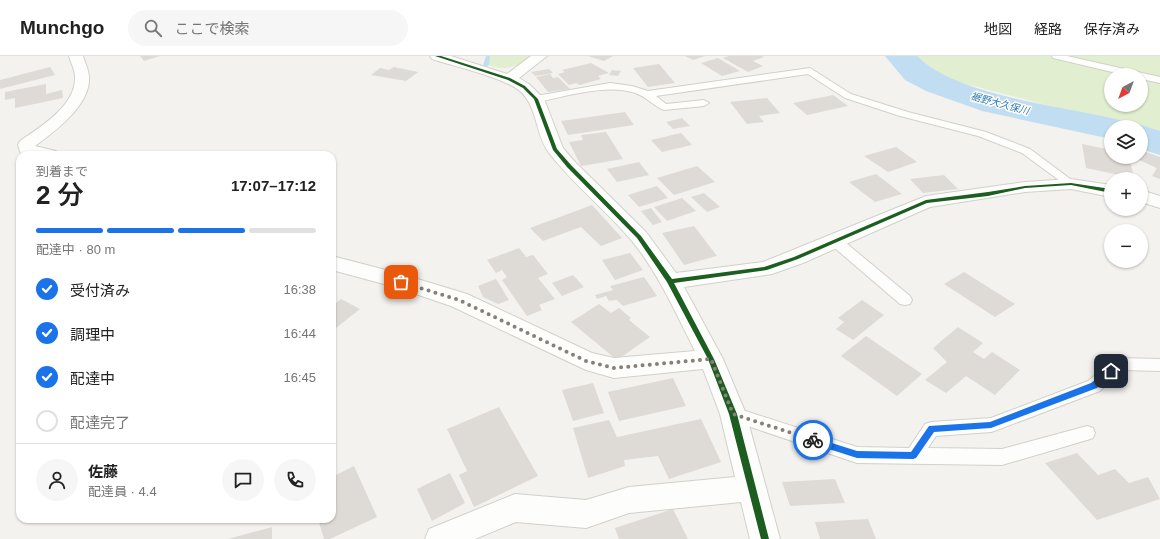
<!DOCTYPE html>
<html lang="ja">
<meta charset="utf-8">
<style>
body{margin:0;font-family:Helvetica,"Noto Sans JP",sans-serif;background:#f6f6f6;color:#222;height:100vh;display:flex;flex-direction:column;font-size:15px;white-space:nowrap}
*{box-sizing:border-box;margin:0}
p{font-size:13px;color:#767676}
.icon{flex:none;width:22px;height:22px;fill:none;stroke:currentColor;stroke-width:2;stroke-linecap:round;stroke-linejoin:round}
.map{position:relative;flex:1;overflow:hidden}
.sheet{position:absolute;left:16px;top:95px;width:320px;height:372px;display:flex;flex-direction:column;background:#fff;border-radius:12px;box-shadow:0 1px 3px #0004}
.sheet>*{flex:none}
.needle{width:26px;rotate:221deg}
.controls{position:absolute;left:1104px;top:12px;display:grid;gap:8px}
.controls a{display:grid;place-items:center;width:44px;height:44px;border-radius:50%;background:#fff;box-shadow:0 1px 3px #0004;font-size:20px}
.pin{position:absolute;display:grid;place-items:center;width:34px;height:34px;color:#fff;margin:-17px;border-radius:8px;box-shadow:0 2px 6px #0006}
.courier{position:absolute;display:grid;place-items:center;width:40px;height:40px;margin:-20px;border:3px solid #1a73e8;border-radius:50%;background:#fff;color:#222;box-shadow:0 1px 5px #0007}
.overview em{font-style:normal;font-weight:600}
.overview div{display:flex;flex-direction:column-reverse}
.overview{display:flex;align-items:center;justify-content:space-between;height:68px;padding:0 20px}
h1{font-size:26px;font-weight:600;line-height:30px}
.bar{display:grid;grid-template-columns:repeat(4,1fr);gap:6px 4px;align-content:center;height:48px;padding:0 20px}
.bar i{height:5px;border-radius:3px;background:#e0e0e0}
.bar .active{background:#1a73e8}
.bar p{grid-column:span 4}
.line{display:flex;align-items:center;gap:10px;padding:0 20px;border-top:1px solid #e0e0e0}
.line div{flex:1}
.round{display:grid;place-items:center;flex:none;width:42px;height:42px;border-radius:21px;background:#f6f6f6}
ol{padding:0 20px;list-style:none}
li{display:flex;align-items:center;gap:12px;height:44px}
li p{margin-inline-start:auto}
li .icon{padding:4px;border-radius:50%;background:#1a73e8;color:#fff;stroke-width:4}
li:last-child{color:#767676}
li i{width:22px;height:22px;border:2px solid #e0e0e0;border-radius:50%}
header{display:flex;align-items:center;gap:24px;box-sizing:border-box;height:56px;padding:0 20px;background:#fff;border-bottom:1px solid #e0e0e0}
header strong{font-size:19px}
nav{display:flex;gap:22px;margin-inline-start:auto;font-size:14px}
.search{width:280px;height:36px;background:#f6f6f6;display:flex;align-items:center;gap:10px;box-sizing:border-box;padding:0 14px;border-radius:22px;color:#767676;font-size:15px}
.map>svg:first-child{display:block}
.green{fill:#e1eecf;fill-rule:evenodd}
.lines{fill:none;stroke-linecap:round;stroke-linejoin:round}
.stream{fill:#c0ddf1;fill-rule:evenodd}
.river{fill:#c0ddf1;fill-rule:evenodd}
.building{fill:#dedbd6}
.service-casing{stroke:#d2d0cb;stroke-width:2}
.minor-casing{stroke:#d2d0cb;stroke-width:2}
.service{fill:#fdfdfc;fill-rule:evenodd}
.minor{fill:#fdfdfc;fill-rule:evenodd}
.cycleway-casing{stroke:#fff;stroke-width:2}
.cycleway{fill:#1b5e20;fill-rule:evenodd}
.route{fill:#1a73e8}
.done{stroke:#868178;stroke-width:4;stroke-dasharray:0 7.2}
.labels{text-anchor:middle;stroke-width:3;stroke-linejoin:round;paint-order:stroke}
.far-water-label{font-size:10px;font-style:italic;fill:#2e7ab2;stroke:#fff}
</style>
<header>
<strong>Munchgo</strong>
<div class="search"><svg class="icon" aria-label="search" viewBox="0 0 24 24"><circle cx="10" cy="10" r="6"/><path d="M15 15l6 6"/></svg>ここで検索</div>
<nav><a>地図</a><a>経路</a><a>保存済み</a></nav>
</header>
<div class="map">
<svg width="1160" height="483" viewBox="0 0 1160 483">
<rect width="100%" height="100%" fill="#f4f2ee"/>
<g class="green">
<path d="M490,0h44c-15,9 -29,17 -47,8z"/>
<path d="M914,0h246v82l-19,-7v-4h-11l-183,-48zM1111,19h30v30h-30z"/>
</g>
<g class="lines">
<polygon class="stream" points="486,0 490,0 489,9 486,11 483,9"/>
<g class="river">
<path d="M885,0h32c40,41 150,50 206,65l5,6h-17v12l-129,-28 -56,-20 -21,-11z"/>
<polygon points="1141,69 1160,75 1160,99 1141,93 1141,71 1134,71"/>
</g>
</g>
<g class="building">
<polygon points="140,0 160,0 144,5"/>
<polygon points="588,0 613,0 604,5"/>
<polygon points="685,0 705,0 693,4"/>
<polygon points="729,0 762,0 764,1 753,5 763,10 748,16 723,2"/>
<polygon points="718,2 740,15 722,20 701,7"/>
<polygon points="591,7 609,17 598,20 601,23 580,29 576,27 569,29 558,18 565,16 562,14"/>
<polygon points="659,8 675,27 648,31 633,12"/>
<polygon points="50,11 55,19 0,33 0,24"/>
<polygon points="394,11 418,16 406,25 371,19 380,12 389,14"/>
<polygon points="549,13 553,17 535,20 531,16"/>
<polygon points="612,14 621,15 618,20 609,19"/>
<polygon points="550,18 553,22 558,21 570,33 548,36 536,21"/>
<polygon points="46,28 46,38 62,34 63,42 15,52 15,42 5,44 5,36"/>
<polygon points="833,39 848,50 807,59 793,47"/>
<polygon points="767,42 780,57 759,60 764,66 747,68 730,46"/>
<polygon points="625,56 634,69 568,79 561,65"/>
<polygon points="682,62 690,70 673,73 666,66"/>
<polygon points="606,76 623,103 581,110 569,86 583,84 581,79"/>
<polygon points="681,77 692,89 662,96 651,84"/>
<polygon points="1082,88 1111,94 1111,101 1129,101 1134,122 1086,112"/>
<polygon points="896,91 917,106 888,116 864,100"/>
<polygon points="1143,95 1160,101 1160,123 1152,120 1157,112 1137,103 1141,101"/>
<polygon points="639,106 649,119 617,126 607,113"/>
<polygon points="697,110 715,126 674,139 657,122"/>
<polygon points="876,118 902,138 875,146 849,126"/>
<polygon points="944,119 958,133 923,137 910,123"/>
<polygon points="657,130 668,142 639,151 628,139"/>
<polygon points="704,137 720,151 707,156 691,141"/>
<polygon points="682,142 696,155 667,165 654,151"/>
<polygon points="592,149 622,182 601,190 581,171 543,185 530,172"/>
<polygon points="651,152 662,166 653,169 641,155"/>
<polygon points="694,170 717,200 684,209 662,177"/>
<polygon points="519,192 526,201 533,199 548,218 538,222 555,243 539,249 542,254 527,260 502,224 507,221 502,214 496,217 487,204"/>
<polygon points="630,197 643,214 615,224 602,204"/>
<polygon points="964,216 1015,248 995,261 944,228"/>
<polygon points="573,219 584,231 562,240 552,227"/>
<polygon points="644,221 657,240 623,250 617,244 609,245 606,240 597,243 595,239 613,234 610,230"/>
<polygon points="496,223 509,244 498,248 483,241 478,230"/>
<polygon points="341,243 360,253 332,275 332,250"/>
<polygon points="862,244 884,259 853,284 836,273 844,266 838,262"/>
<polygon points="599,248 611,257 619,252 631,262 629,264 650,281 617,304 571,266"/>
<polygon points="958,271 983,287 973,296 984,303 992,296 1020,314 995,339 966,320 946,337 925,324 947,306 933,292"/>
<polygon points="866,280 922,318 897,340 841,300"/>
<polygon points="673,322 686,350 619,365 608,336"/>
<polygon points="593,327 604,357 573,365 562,334"/>
<polygon points="499,351 538,420 474,451 459,419 467,415 447,373"/>
<polygon points="701,363 721,406 669,423 658,400 624,404 625,410 588,422 573,372 609,364 617,381"/>
<polygon points="1077,397 1098,419 1115,413 1129,427 1148,421 1160,443 1097,464 1045,407"/>
<polygon points="354,410 377,461 330,483 324,483 318,463 332,463 332,421"/>
<polygon points="450,417 465,447 432,465 417,433"/>
<polygon points="835,423 845,447 790,450 782,426"/>
<polygon points="673,453 688,483 619,483 615,472"/>
<polygon points="868,463 876,483 820,483 815,466"/>
<polygon points="272,471 272,483 228,483"/>
</g>
<g class="lines">
<g class="service-casing">
<g id="service">
<polygon points="1052,0 1067,0 1160,21 1160,27 1141,23 1141,19 1125,19 1053,2"/>
<path d="M810,12l41,26 57,18 78,20 44,17 47,35 -2,2h-8l-45,-33 -44,-17 -78,-20 -55,-18 -37,-24 -152,22 10,8 38,-4 5,3 -5,3 -40,4c-10,-3 -17,-14 -32,-18 -30,-8 -66,5 -96,10l-5,-3 5,-3 74,-13 22,3 16,5z"/>
<polygon points="835,181 840,182 910,240 912,244 910,248 905,249 900,248 830,188 829,185 830,182"/>
<polygon points="1119,302 1160,303 1160,315 1122,314 1100,335 997,374 991,376 936,380 928,392 1002,393 1087,370 1093,372 1095,377 1093,382 1087,384 1002,409 857,407 727,363 725,358 727,353 733,351 857,391 909,392 925,368 931,366 991,362 1088,325 1114,304"/>
</g>
</g>
<g class="minor-casing">
<g id="minor">
<path d="M69,0h14c2,7 6,14 6,21 2,28 -35,55 -54,69l21,5 3,4 -38,-1 -3,-9 2,-4c20,-14 56,-35 55,-64 0,-7 -4,-14 -6,-21z"/>
<path d="M430,0h21l56,18 24,-18h16l-28,22 10,6 15,15 19,49 12,14 71,70 30,41 87,-11 163,-66 99,-14 46,-3 40,6v12l-40,-8 -46,3 -95,15 -127,56 -31,11 -88,13 39,72 23,55 34,125h-30l-9,-37 -112,11 -43,15 -70,-6 -41,17h-50l4,-10 86,-35 71,6 43,-13 106,-10 -15,-63 -17,-45 -89,9 -28,-8 -135,-64 -56,-19 -63,-17v-14l69,18 66,20 125,59 22,5 81,-7c-19,-37 -36,-77 -63,-110 -26,-31 -58,-56 -83,-88 -14,-19 -11,-46 -29,-62 -15,-13 -67,-25 -88,-32z"/>
<polygon points="1141,134 1160,140 1160,152 1141,146"/>
</g>
</g>
<use href="#service" class="service"/>
<use href="#minor" class="minor"/>
<g class="cycleway-casing">
<polygon id="cycleway" points="435,0 441,0 510,22 525,30 538,43 557,93 571,109 641,180 672,223 764,211 794,201 926,144 988,136 1025,130 1071,127 1111,133 1111,137 1071,129 1025,132 988,140 927,147 798,203 767,214 674,227 714,303 737,358 769,483 761,483 729,358 708,303 667,226 637,182 567,111 553,94 534,43 523,32 508,24"/>
</g>
<use href="#cycleway" class="cycleway"/>
</g>
<polygon class="route" points="1111,312 1115,315 1113,317 1097,332 991,372 934,376 916,402 913,403 857,402 810,387 809,384 813,381 857,395 911,396 929,370 990,366 1091,327"/>
<g class="lines">
<polyline class="done" points="401,226 459,244 586,305 614,312 711,303 733,358 813,384"/>
</g>
<g class="labels">
<g class="far-water-label">
<text transform="translate(1000 47) rotate(15)" y="4">裾野大久保川</text>
</g>
</g>
</svg>
<div class="controls">
<a><svg class="needle" viewBox="-14 -14 28 28"><path d="M0-13l5 13h-10z" fill="#e53935"/><path d="M0 13l5-13h-10z" fill="#767676"/></svg></a>
<a><svg class="icon" aria-label="layers" viewBox="0 0 24 24"><path d="M12 4l9 5-9 5-9-5zM3 14l9 5 9-5"/></svg></a>
<a>+</a>
<a>−</a>
</div>
<div class="pin" style="left:401px;top:226px;background:#ea580c"><svg class="icon" aria-label="bag" viewBox="0 0 24 24"><path d="M5 8h14l-1 12H6zM9 8a3 3 0 0 1 6 0"/></svg></div>
<div class="pin" style="left:1111px;top:315px;background:#1f2937"><svg class="icon" aria-label="home" viewBox="0 0 24 24"><path d="M3 11l9-7 9 7M6 9v11h12V9"/></svg></div>
<div class="courier" style="left:813px;top:384px"><svg class="icon" aria-label="bike" viewBox="0 0 24 24"><circle cx="6" cy="16" r="4"/><circle cx="18" cy="16" r="4"/><path d="M6 16l4-8h5l3 8M10 8l3 8H6M13 5h3"/></svg></div>
<section class="sheet">
<div class="overview"><div><h1>2 分</h1><p>到着まで</p></div><em>17:07–17:12</em></div>
<div class="bar"><i class="active"></i><i class="active"></i><i class="active"></i><i></i><p>配達中 · 80 m</p></div>
<ol>
<li><svg class="icon" aria-label="check" viewBox="0 0 24 24"><path d="M5 12l5 5 9-10"/></svg>受付済み<p>16:38</p></li>
<li><svg class="icon" aria-label="check" viewBox="0 0 24 24"><path d="M5 12l5 5 9-10"/></svg>調理中<p>16:44</p></li>
<li><svg class="icon" aria-label="check" viewBox="0 0 24 24"><path d="M5 12l5 5 9-10"/></svg>配達中<p>16:45</p></li>
<li><i></i>配達完了</li>
</ol>
<div class="line" style="height:72px"><a class="round"><svg class="icon" aria-label="person" viewBox="0 0 24 24"><circle cx="12" cy="8" r="4"/><path d="M4 21q1-7 8-7t8 7"/></svg></a><div><b>佐藤</b><p>配達員 · 4.4</p></div><a class="round"><svg class="icon" aria-label="chat" viewBox="0 0 24 24"><path d="M4 5h16v11H9l-5 4z"/></svg></a><a class="round"><svg class="icon" aria-label="phone" viewBox="0 0 24 24"><path d="M5 4h4l2 5-3 2q2 4 5 5l2-3 5 2v4C11 20 4 13 5 4z"/></svg></a></div>
</section>
</div>
